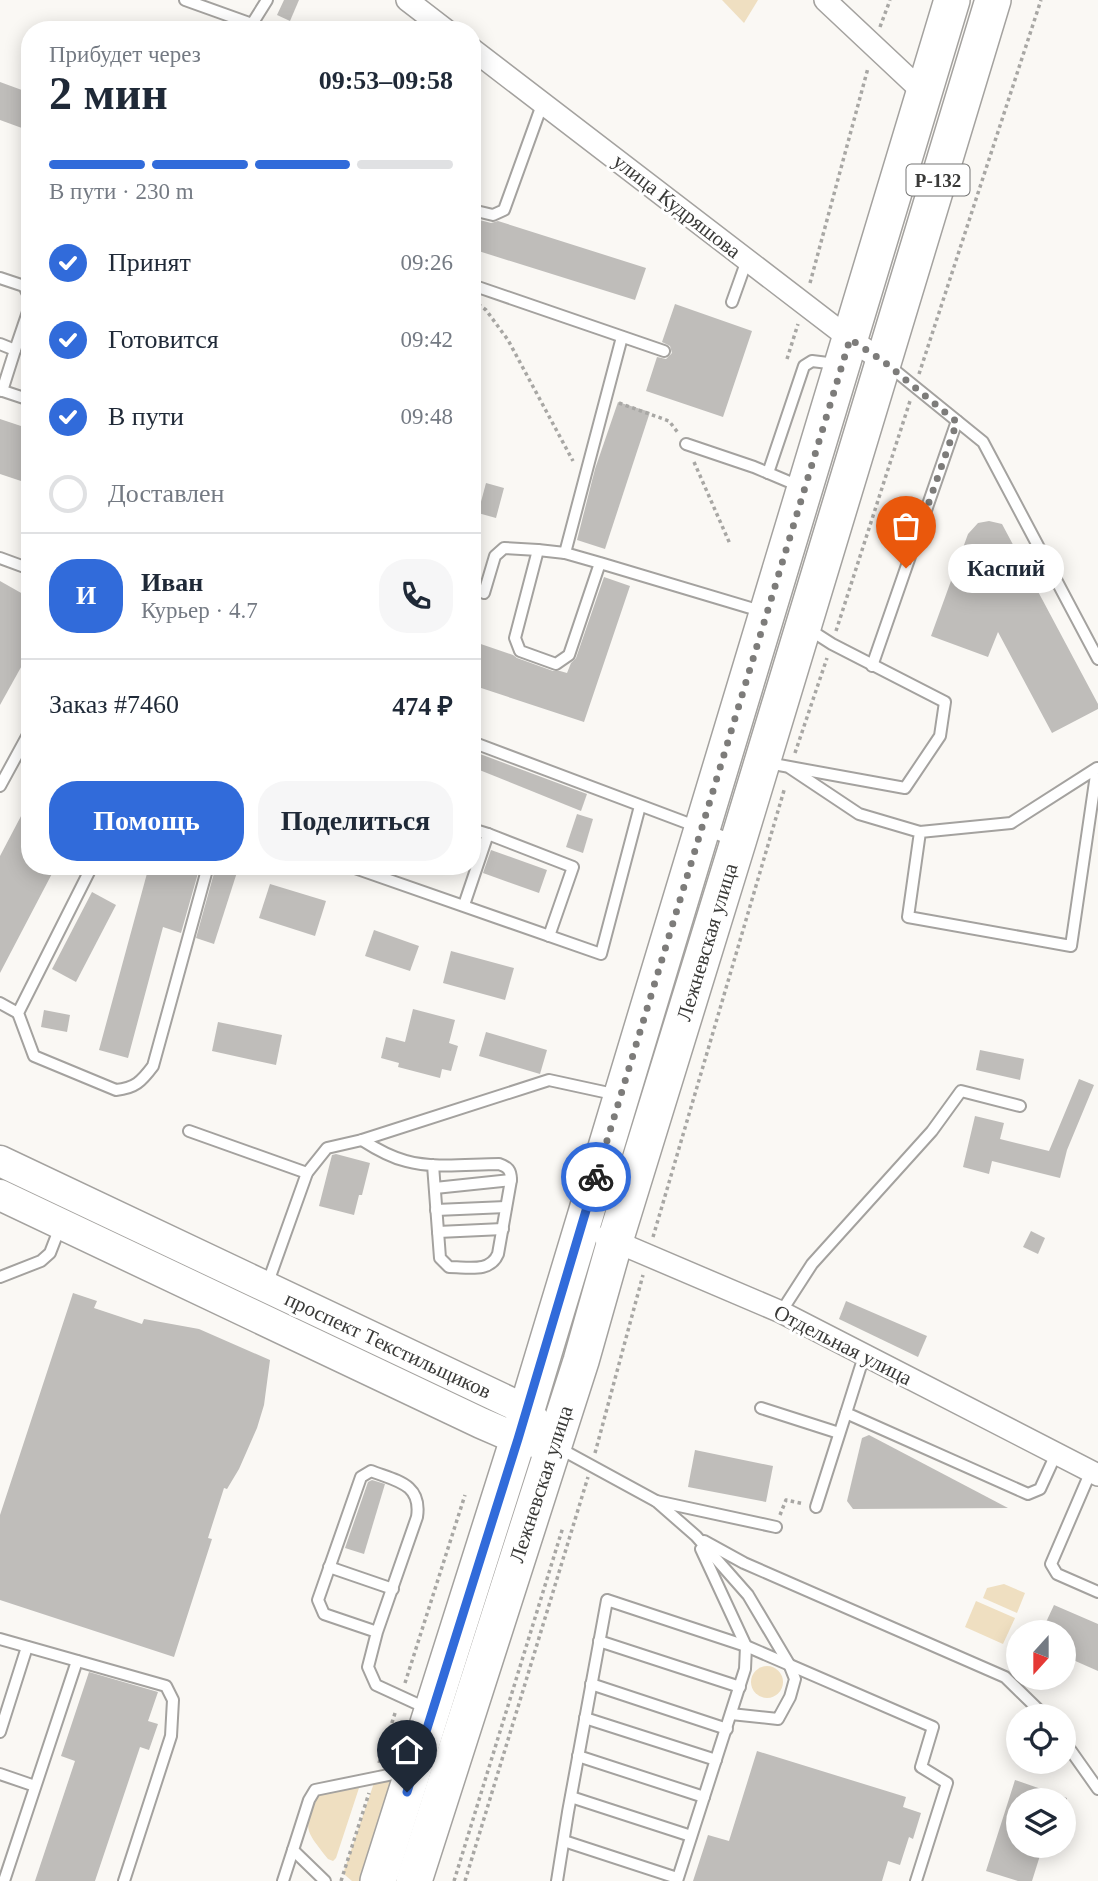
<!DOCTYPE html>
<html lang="ru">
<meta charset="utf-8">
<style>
body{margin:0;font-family:Georgia,serif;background:#f6f6f7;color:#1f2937;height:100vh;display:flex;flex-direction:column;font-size:26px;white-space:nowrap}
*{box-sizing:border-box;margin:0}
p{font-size:23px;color:#747a83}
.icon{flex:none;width:38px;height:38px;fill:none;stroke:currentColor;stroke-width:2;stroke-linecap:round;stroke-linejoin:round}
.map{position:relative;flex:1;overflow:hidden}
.drawer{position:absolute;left:21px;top:21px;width:460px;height:854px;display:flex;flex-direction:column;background:#fff;border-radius:28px;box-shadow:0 4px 18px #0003}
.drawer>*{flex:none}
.needle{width:46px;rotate:201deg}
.fabs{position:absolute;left:1006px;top:1620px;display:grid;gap:14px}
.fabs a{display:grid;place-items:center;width:70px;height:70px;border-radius:50%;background:#fff;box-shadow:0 4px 18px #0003;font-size:35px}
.pin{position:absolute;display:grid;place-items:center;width:60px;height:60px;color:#fff;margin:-72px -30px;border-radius:50% 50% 50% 0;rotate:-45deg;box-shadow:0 0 7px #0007}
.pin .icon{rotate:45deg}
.courier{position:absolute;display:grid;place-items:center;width:70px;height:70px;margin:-35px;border:5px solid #316bda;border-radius:50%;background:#fff;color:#222;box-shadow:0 2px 9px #0007}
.bubble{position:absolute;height:49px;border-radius:24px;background:#fff;box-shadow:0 4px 18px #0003;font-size:23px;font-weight:700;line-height:49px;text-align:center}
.summary em{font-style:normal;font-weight:700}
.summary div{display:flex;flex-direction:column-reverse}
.summary{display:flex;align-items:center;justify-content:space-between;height:119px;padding:0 28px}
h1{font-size:46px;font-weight:700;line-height:52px}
.bar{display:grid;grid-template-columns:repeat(4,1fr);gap:10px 7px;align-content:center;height:84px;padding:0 28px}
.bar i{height:9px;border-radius:5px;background:#e0e1e3}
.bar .active{background:#316bda}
.bar p{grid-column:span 4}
.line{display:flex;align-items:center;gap:18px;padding:0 28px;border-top:2px solid #e0e1e3}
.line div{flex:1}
.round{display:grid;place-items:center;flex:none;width:74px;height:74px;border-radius:28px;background:#f6f6f7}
ol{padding:0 28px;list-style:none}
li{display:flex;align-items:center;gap:21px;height:77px}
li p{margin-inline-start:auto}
li .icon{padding:7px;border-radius:50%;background:#316bda;color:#fff;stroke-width:4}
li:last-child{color:#747a83}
li i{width:38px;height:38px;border:4px solid #e0e1e3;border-radius:50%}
.button{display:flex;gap:14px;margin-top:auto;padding:14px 28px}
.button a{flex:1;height:80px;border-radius:28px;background:#316bda;color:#fff;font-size:28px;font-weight:700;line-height:80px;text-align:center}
.button a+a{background:#f6f6f7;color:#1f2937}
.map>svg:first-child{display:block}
.green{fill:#efdfc1}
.building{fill:#bfbdba}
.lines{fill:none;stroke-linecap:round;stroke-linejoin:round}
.service-casing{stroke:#a4a29f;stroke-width:14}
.minor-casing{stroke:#a4a29f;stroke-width:24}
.secondary-casing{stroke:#a4a29f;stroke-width:33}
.trunk-casing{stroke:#a4a29f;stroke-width:38}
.path{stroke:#a8a7a4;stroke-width:3.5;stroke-dasharray:3.5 3.5;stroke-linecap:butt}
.service{stroke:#fff;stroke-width:10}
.minor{stroke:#fff;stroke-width:21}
.secondary{stroke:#fff;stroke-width:30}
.trunk{stroke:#fff;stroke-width:35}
.done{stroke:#7d7c7a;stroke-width:7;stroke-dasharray:0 12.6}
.route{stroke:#316bda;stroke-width:9}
.labels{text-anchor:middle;stroke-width:6;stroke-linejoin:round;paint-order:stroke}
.shield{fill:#fff;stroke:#757574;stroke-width:2}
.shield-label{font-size:19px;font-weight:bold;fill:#3a3a38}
.street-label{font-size:21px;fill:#3a3a38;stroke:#fff}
</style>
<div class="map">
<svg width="1098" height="1881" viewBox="0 0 1098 1881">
<rect width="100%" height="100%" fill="#faf8f4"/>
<g class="green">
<polygon points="722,0 758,0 744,23"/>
<polygon points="1004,1584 1025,1593 1017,1613 983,1598 987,1588"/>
<polygon points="976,1601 1015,1618 1003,1644 965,1627"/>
<circle cx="767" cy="1682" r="16"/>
<polygon points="384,1776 395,1781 364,1881 352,1881 345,1875 344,1871 375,1780"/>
<path d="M357,1784l2,4 -23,70 -3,3 -5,-2c-25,-32 -23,-27 -12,-66z"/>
</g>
<g class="building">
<polygon points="284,0 299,0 290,21 277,15"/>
<polygon points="0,82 30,93 30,131 0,120"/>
<polygon points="472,218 491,223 498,221 646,268 635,300 472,249"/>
<polygon points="675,304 752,331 723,417 646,391 657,357 666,359 672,353 670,346 662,342"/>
<polygon points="618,402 650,412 605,549 577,540 595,469"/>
<polygon points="0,419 30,429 30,484 0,474"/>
<polygon points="486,483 504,488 496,518 478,513"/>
<polygon points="989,521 1002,524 1098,704 1098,709 1052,733 998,632 988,657 931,636 968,534 978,523"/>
<polygon points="604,577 630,586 584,722 472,685 472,641 513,655 517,658 553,671 560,671 567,673 571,663 576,658"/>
<polygon points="0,581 30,598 30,651 0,705"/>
<polygon points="472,751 587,794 581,811 472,767"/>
<polygon points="30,799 30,866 56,866 0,973 0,856"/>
<polygon points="577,814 593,819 583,853 566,847"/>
<polygon points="491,850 547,870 539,893 483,873"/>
<polygon points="149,866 200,866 181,933 163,927 128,1058 99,1050"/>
<polygon points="216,866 239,866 214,944 196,938"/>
<polygon points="270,884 326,901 315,936 259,918"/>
<polygon points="92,892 116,905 76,982 52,969"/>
<polygon points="374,930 419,946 410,971 365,956"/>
<polygon points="451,951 514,968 505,1000 443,983"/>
<polygon points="413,1009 455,1020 449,1043 458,1046 451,1071 442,1069 440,1078 398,1067 399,1063 381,1058 386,1037 405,1042"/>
<polygon points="44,1010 70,1015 67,1032 41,1027"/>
<polygon points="218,1022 282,1035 276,1065 212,1051"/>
<polygon points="486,1032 547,1050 540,1074 479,1056"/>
<polygon points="980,1050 1024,1059 1020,1080 976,1070"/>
<polygon points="1079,1079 1094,1085 1067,1150 1060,1178 992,1161 989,1174 963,1167 975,1116 1004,1123 1000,1139 1049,1151"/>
<polygon points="336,1154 370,1163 362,1195 359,1195 354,1215 319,1206 332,1155"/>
<polygon points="1031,1231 1045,1238 1038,1254 1023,1247"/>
<polygon points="73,1293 97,1301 94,1308 142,1324 144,1319 199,1329 270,1360 264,1405 257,1428 239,1469 227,1489 224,1488 208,1538 212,1539 174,1657 0,1600 0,1515"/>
<polygon points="846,1301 927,1336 918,1357 839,1319"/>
<polygon points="869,1435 1008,1508 853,1509 847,1501 862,1438"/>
<polygon points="695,1450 773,1466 766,1502 688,1487"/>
<polygon points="372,1480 385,1484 364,1554 345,1548 368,1482"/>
<polygon points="1054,1605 1098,1624 1098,1671 1064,1656 1064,1633 1041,1633"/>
<polygon points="89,1672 158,1692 148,1721 158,1724 149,1750 140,1747 95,1881 35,1881 75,1761 61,1756"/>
<polygon points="757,1751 906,1797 903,1807 921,1813 913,1839 909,1837 900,1865 888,1861 882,1881 693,1881 708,1835 729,1841"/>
<polygon points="1015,1780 1067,1798 1067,1801 1018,1801 1018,1846 1043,1846 1032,1881 1018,1881 986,1871"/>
</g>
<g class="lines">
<g class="service-casing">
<g id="service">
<polyline points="185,0 252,24 267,0"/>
<polyline points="472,210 493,215 504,210 543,102"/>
<polyline points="0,278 24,286 30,298"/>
<polyline points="472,285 664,351"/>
<polyline points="732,302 747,260"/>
<polyline points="0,344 15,350 2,391"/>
<polyline points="15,350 30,306"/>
<polyline points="888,365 983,442 1098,659"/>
<polyline points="0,390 30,400"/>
<polyline points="686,444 754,467 799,486"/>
<polyline points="768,473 804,366 812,361 836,364"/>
<polyline points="565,553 622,337"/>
<polyline points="0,558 30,569"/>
<polyline points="600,563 565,553 538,550 515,638 520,651 556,664 569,655 600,563 764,612"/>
<polyline points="484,593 495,556 504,548 538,550"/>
<polyline points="872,666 957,421"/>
<polyline points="472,742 735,841"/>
<polyline points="768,763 905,788 940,736 945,702 832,644 807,628"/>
<polyline points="790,768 859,814 920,832 908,917 1071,946 1097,768 1011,823 920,832"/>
<polyline points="0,786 30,731"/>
<polyline points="472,829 488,834"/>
<path d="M92,866l-74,147 16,43 82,34c19,-2 25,-8 37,-24l55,-200"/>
<polyline points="349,866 601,954 640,806"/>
<polyline points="464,905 488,834 573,867 549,936"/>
<polyline points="0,1003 18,1013"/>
<polyline points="189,1131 307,1173"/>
<path d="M362,1140c14,9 28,17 44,21 29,8 63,3 93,3 9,3 12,6 12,16l-13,74c-8,19 -30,13 -49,13l-9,-9 -7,-93"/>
<polyline points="435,1188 511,1180"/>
<polyline points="436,1210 506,1207"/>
<polyline points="438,1232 503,1229"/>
<polyline points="0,1277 41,1261 50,1253 60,1227"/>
<polyline points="267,1285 307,1173 327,1148 362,1140 549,1080 618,1095"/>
<polyline points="781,1312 812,1264 932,1131 961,1091 1020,1106"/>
<polyline points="864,1356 846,1413 1028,1494 1040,1489 1056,1454"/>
<polyline points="761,1408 839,1433"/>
<polyline points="557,1447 656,1501 696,1536 748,1595 789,1664 795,1679 790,1697 778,1719 731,1714"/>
<polyline points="1091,1471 1051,1564 1057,1574 1098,1592"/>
<polyline points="656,1501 776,1527"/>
<polyline points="816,1507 846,1413"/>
<polyline points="704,1541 744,1563 1005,1677 1046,1717"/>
<polyline points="329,1567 393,1589"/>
<path d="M377,1632l-53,-18 -6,-14 43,-123 10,-6c26,10 51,13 46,46l-40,115 -9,35 8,18 50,23"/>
<polyline points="0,1639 166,1686 173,1700 171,1736 124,1881"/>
<polyline points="599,1641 740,1687"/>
<polyline points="591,1684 727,1729"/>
<polyline points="585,1718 716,1760"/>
<polyline points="0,1732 27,1647"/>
<polyline points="1064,1741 1098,1789"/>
<polyline points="578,1756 704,1797"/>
<polyline points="0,1774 35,1786"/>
<polyline points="571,1797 691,1836"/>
<polyline points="564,1841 677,1878"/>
<polyline points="4,1881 77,1661"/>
<polyline points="283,1881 293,1850"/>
<polyline points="325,1881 293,1850 309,1800 315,1790 408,1771"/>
<polyline points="557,1881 568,1812 607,1600 746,1646 933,1727 921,1767 947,1783 916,1881"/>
<polyline points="677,1881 745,1669 746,1646 701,1549"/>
</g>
</g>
<g class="minor-casing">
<g id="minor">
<polyline points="407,0 446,30"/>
<polyline points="825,0 924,93"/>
<polyline points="472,49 850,339 883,361"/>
<polyline points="605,1237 781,1312 1098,1475"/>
</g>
</g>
<g class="secondary-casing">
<g id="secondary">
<polyline points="0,1161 526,1410 541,1429"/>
<polyline points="0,1195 481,1423 518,1439 540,1443"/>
</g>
</g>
<g class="trunk-casing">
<g id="trunk">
<polyline points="378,1881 518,1439 952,0"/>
<polyline points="414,1881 581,1361 615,1241 738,842 993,0"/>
</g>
</g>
<g class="path">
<polyline points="880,27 890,0"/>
<polyline points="810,283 868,68"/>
<polyline points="478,304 486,310 508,340 573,461"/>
<polyline points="787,359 798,324"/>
<polyline points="919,374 1041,0"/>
<polyline points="619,403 669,421 679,434"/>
<polyline points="694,462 730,544"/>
<polyline points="836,631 910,401"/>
<polyline points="795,753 827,658"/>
<polyline points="653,1237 785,787"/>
<polyline points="595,1453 643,1275"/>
<polyline points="780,1515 786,1500 804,1504"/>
<polyline points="405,1683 465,1495"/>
<polyline points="379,1763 396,1710"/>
<polyline points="341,1881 369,1793"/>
<polyline points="454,1881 563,1527"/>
<polyline points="465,1881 588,1477"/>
</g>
<use href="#service" class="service"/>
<use href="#minor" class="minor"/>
<use href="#secondary" class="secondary"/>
<use href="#trunk" class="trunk"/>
</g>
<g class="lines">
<polyline class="done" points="596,1177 850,339 883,361 957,422 906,568"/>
<polyline class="route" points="407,1792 518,1439 596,1177"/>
</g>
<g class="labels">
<rect class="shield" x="906.5" y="164.5" width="63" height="31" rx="5"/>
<g class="shield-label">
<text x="938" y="187">Р-132</text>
</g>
<g class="street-label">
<text transform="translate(677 206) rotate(38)" y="7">улица Кудряшова</text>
<text transform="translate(707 942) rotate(-73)" y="7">Лежневская улица</text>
<text transform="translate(388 1345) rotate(25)" y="7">проспект Текстильщиков</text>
<text transform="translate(843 1345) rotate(27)" y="7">Отдельная улица</text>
<text transform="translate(541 1484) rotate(-72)" y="7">Лежневская улица</text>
</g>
</g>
</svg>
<div class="fabs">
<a><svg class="needle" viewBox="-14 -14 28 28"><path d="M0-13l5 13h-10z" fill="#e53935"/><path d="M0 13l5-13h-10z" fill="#747a83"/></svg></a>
<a><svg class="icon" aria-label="locate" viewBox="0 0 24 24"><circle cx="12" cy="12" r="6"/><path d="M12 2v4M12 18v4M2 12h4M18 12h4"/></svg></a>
<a><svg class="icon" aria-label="layers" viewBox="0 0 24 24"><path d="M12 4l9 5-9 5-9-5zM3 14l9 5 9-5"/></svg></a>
</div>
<div class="pin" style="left:906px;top:568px;background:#ea580c"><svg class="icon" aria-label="bag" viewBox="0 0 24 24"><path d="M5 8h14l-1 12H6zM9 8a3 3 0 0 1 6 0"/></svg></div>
<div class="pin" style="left:407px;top:1792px;background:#1f2937"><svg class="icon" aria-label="home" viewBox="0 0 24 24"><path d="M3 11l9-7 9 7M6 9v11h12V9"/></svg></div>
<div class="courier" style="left:596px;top:1177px"><svg class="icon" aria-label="bike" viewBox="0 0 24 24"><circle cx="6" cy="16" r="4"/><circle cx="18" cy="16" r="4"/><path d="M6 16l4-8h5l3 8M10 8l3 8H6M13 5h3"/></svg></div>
<div class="bubble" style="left:948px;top:544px;width:116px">Каспий</div>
<section class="drawer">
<div class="summary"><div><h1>2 мин</h1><p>Прибудет через</p></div><em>09:53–09:58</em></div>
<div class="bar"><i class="active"></i><i class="active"></i><i class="active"></i><i></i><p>В пути · 230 m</p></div>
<ol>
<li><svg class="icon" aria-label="check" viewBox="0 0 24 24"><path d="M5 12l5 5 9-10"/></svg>Принят<p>09:26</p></li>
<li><svg class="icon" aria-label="check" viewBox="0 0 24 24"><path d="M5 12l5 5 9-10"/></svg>Готовится<p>09:42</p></li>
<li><svg class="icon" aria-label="check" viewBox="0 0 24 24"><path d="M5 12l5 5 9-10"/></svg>В пути<p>09:48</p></li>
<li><i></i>Доставлен</li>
</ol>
<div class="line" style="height:126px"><b class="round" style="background:#316bda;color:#fff">И</b><div><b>Иван</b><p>Курьер · 4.7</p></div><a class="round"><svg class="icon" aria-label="phone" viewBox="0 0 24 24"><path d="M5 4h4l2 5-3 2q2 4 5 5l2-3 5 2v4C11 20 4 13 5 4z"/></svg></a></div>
<div class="line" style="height:91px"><div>Заказ #7460</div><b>474 ₽</b></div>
<div class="button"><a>Помощь</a><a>Поделиться</a></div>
</section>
</div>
